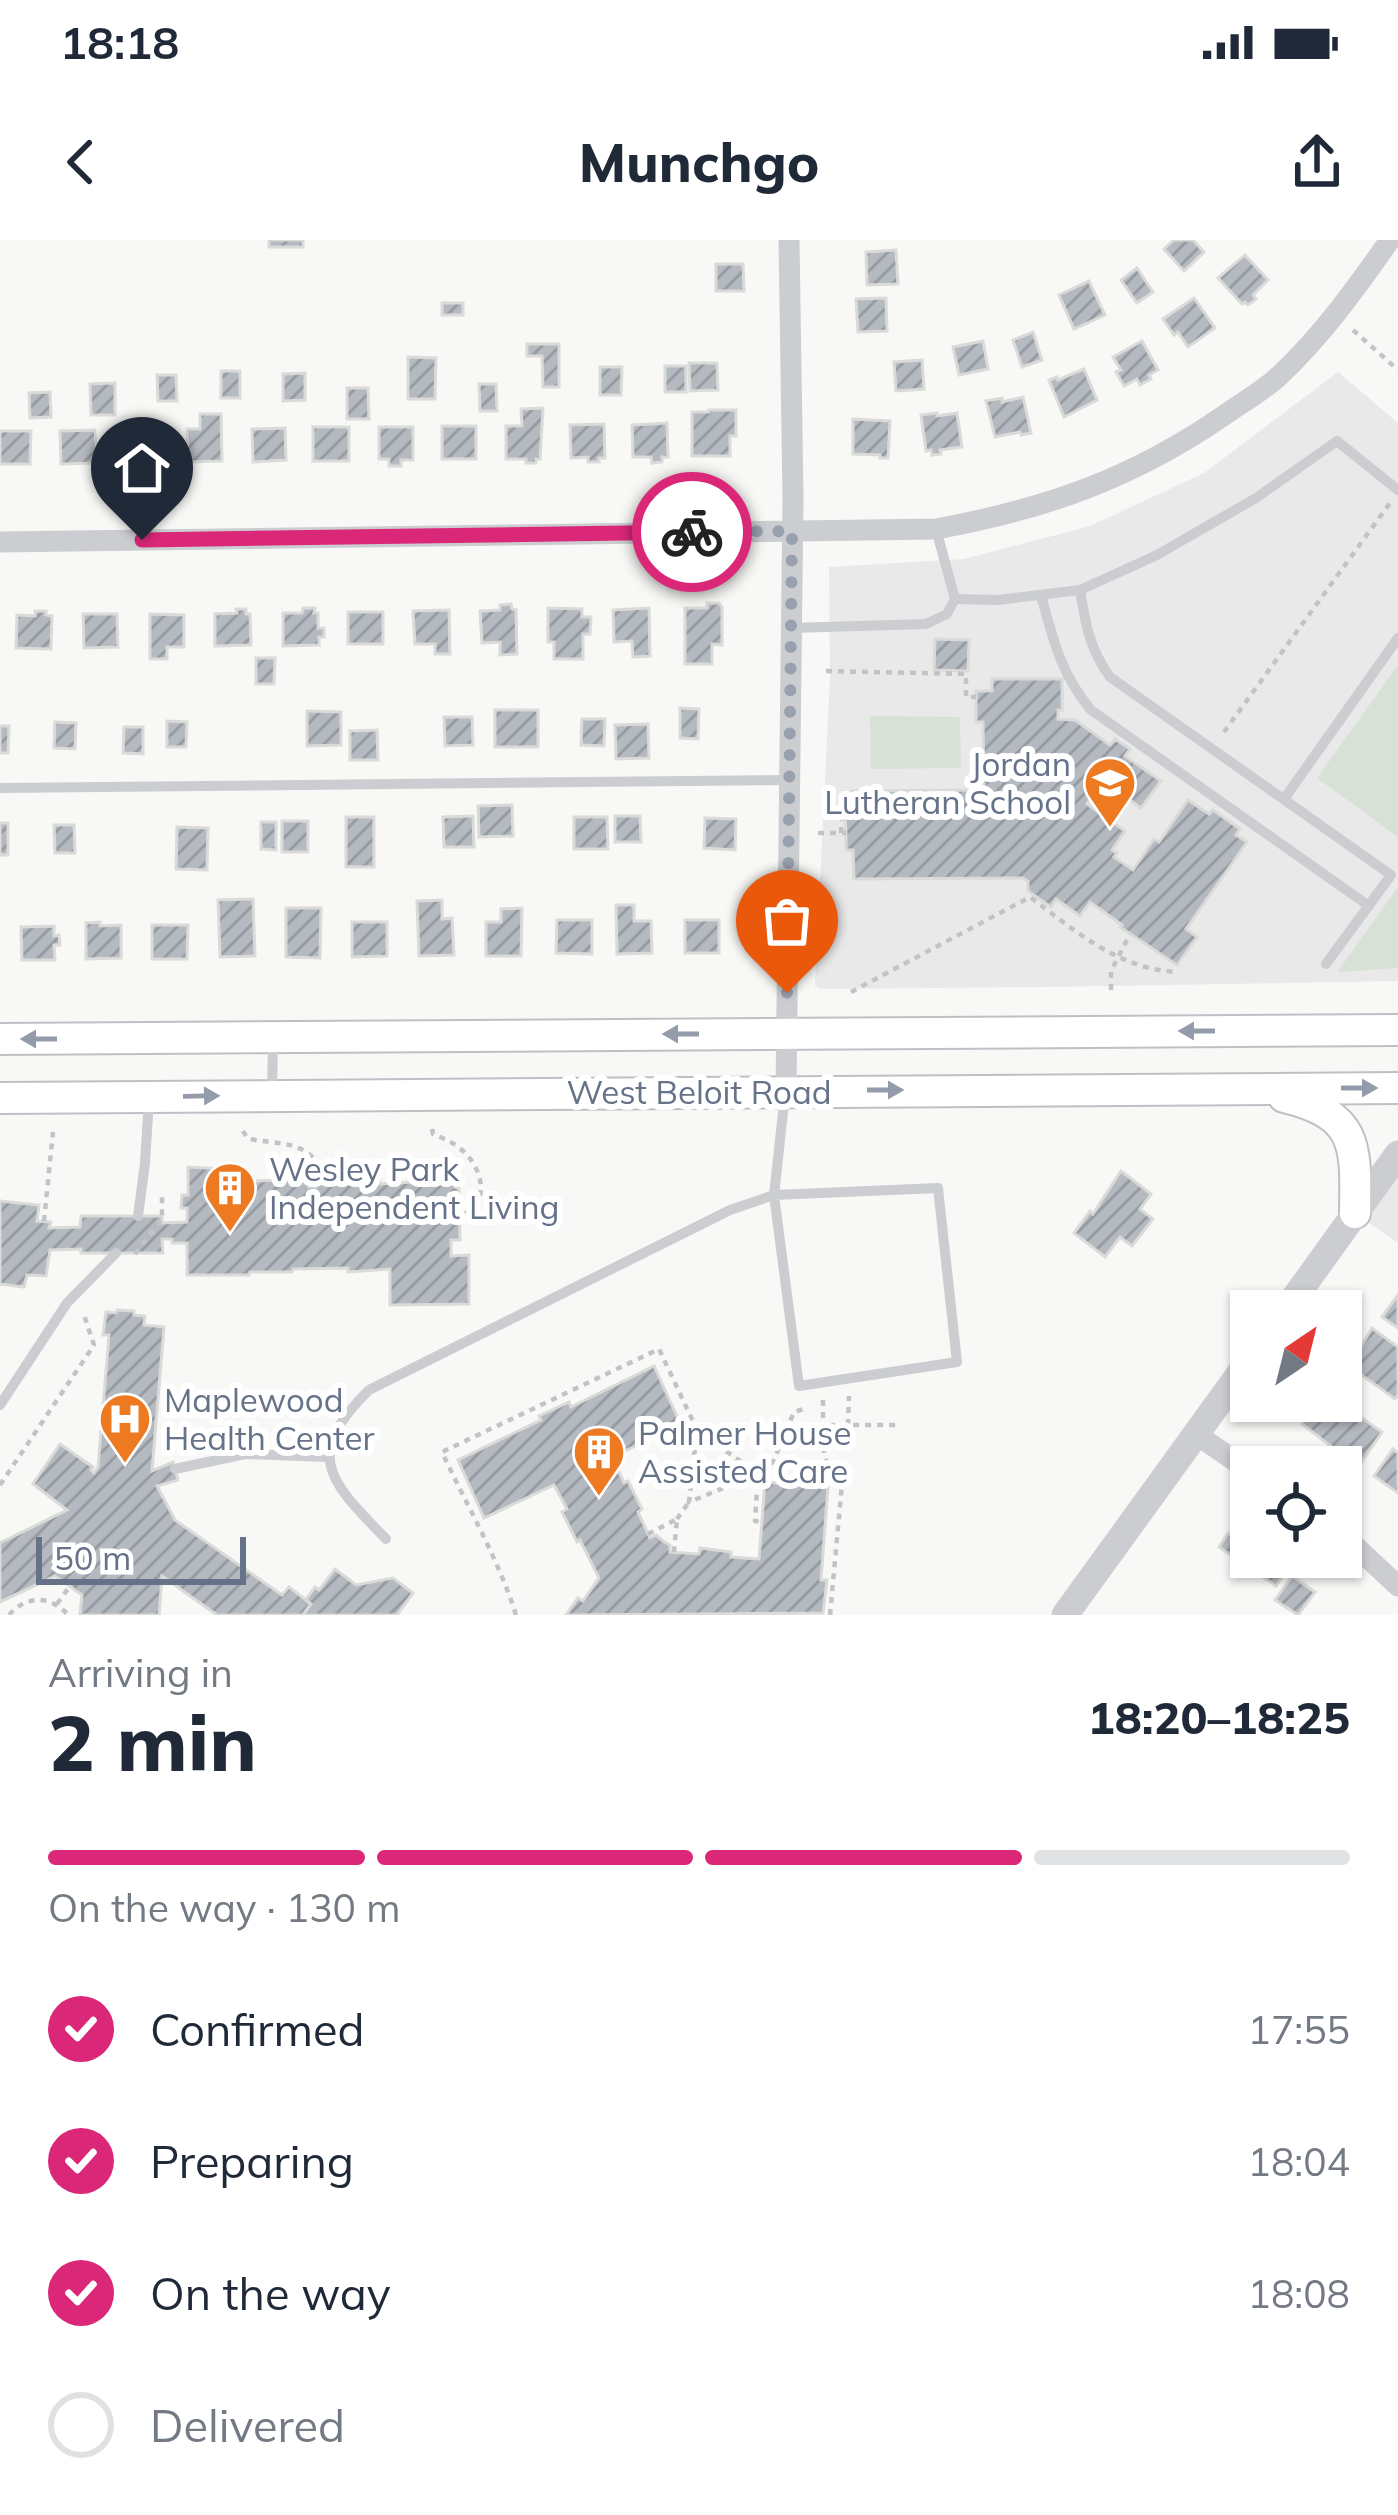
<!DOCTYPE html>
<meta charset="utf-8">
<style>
body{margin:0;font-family:Mulish,sans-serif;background:#f2f2f3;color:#1f2937;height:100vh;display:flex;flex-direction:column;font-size:45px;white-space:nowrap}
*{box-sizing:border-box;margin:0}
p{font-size:39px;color:#747a83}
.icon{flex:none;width:66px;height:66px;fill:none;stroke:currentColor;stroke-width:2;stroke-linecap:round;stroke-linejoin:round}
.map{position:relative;height:1375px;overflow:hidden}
.side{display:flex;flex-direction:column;background:#fff;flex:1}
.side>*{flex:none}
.needle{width:78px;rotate:35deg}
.controls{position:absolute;left:1230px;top:1050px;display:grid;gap:24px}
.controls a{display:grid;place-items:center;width:132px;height:132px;border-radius:0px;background:#fff;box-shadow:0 3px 9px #0004;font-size:60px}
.scale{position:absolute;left:36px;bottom:30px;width:210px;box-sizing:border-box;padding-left:12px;border:6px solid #667288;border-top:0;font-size:33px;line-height:42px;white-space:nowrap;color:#667288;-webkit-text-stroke:9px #fff;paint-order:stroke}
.pin{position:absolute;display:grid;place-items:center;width:102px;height:102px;color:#fff;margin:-123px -51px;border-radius:50% 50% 50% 0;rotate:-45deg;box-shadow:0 0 12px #0007}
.pin .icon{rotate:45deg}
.courier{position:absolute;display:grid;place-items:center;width:120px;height:120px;margin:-60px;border:9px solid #db2777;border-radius:50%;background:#fff;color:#222;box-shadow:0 3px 15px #0007}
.head em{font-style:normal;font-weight:800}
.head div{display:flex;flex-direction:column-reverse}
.head{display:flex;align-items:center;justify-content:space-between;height:204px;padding:0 48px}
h1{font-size:78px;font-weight:800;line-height:90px}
.bar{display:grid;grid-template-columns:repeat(4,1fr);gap:18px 12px;align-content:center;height:144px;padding:0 48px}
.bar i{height:15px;border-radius:9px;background:#e0e1e3}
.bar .active{background:#db2777}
.bar p{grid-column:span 4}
ol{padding:0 48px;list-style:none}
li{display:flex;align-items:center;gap:36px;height:132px}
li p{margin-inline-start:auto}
li .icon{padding:12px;border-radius:50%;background:#db2777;color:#fff;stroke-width:4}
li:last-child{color:#747a83}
li i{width:66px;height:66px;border:6px solid #e0e1e3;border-radius:50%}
.status{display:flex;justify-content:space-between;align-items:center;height:84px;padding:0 60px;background:#fff;direction:ltr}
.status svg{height:33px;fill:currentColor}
header{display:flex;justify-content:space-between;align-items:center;height:156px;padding:0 48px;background:#fff;font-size:54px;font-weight:800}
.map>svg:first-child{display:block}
.built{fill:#e9e9e9}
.green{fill:#d8e1d6}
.building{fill:url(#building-hatch);stroke:#dadad8;stroke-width:3}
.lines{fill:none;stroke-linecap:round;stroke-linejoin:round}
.secondary-casing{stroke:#bdc0c5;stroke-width:34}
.path{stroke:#c2c3c6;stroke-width:4.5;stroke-dasharray:6 6;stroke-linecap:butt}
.service{stroke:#cbcdd1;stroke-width:10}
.minor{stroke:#cbcdd1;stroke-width:21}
.tertiary{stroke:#cbcdd1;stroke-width:27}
.secondary{stroke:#fff;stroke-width:30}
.oneway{fill:#949cac}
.done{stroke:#99a1ae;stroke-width:12;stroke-dasharray:0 21.6}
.route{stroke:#db2777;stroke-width:15}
.labels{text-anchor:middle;stroke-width:12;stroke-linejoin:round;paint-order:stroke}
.poi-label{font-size:33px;fill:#667288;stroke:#fff;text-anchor:start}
.street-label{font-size:33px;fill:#667288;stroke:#fff}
</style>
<div class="status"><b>18:18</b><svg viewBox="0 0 49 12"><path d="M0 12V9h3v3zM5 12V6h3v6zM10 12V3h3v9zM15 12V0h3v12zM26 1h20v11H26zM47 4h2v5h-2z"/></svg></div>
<header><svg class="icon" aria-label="back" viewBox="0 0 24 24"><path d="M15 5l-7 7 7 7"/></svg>Munchgo<svg class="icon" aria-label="share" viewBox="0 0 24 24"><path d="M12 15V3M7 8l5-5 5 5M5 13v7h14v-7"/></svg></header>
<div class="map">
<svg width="1398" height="1375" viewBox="0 0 1398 1375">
<defs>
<pattern id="building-hatch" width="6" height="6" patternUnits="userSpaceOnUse" patternTransform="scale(3)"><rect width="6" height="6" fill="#b5bac1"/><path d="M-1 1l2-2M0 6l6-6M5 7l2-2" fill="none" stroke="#979ca3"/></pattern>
</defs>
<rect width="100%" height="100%" fill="#f8f9f6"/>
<g class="built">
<polygon points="1338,132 1398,183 1398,741 1044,747 820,749 815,745 830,437 829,327 964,319 1090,286 1204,233"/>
<polygon points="1398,914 1398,1003 1355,973"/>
</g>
<g class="green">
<polygon points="1398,425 1398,597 1317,538"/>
<polygon points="870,476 960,477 961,528 871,529"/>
<polygon points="1398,647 1398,728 1338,732 1338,731"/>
</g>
<g class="building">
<rect x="269" y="0" width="34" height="7"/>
<polygon points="1174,0 1193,0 1204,12 1184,31 1164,9"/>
<polygon points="896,10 898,44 867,45 866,12"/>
<polygon points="1245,15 1268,40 1253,55 1256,59 1248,65 1245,62 1242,64 1218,38"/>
<polygon points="716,24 743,24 744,51 716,51"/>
<polygon points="1137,28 1153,52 1137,63 1121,40"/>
<polygon points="1089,41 1105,75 1074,89 1059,55"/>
<polygon points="886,58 887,91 858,92 856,59"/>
<polygon points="1194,58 1215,88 1188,107 1178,92 1174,95 1163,79"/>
<rect x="442" y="63" width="21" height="12"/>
<polygon points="1033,92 1042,120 1022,127 1013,100"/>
<polygon points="983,101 988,129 959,135 953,107"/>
<polygon points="1142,101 1158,130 1149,135 1151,139 1140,145 1137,139 1124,146 1116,132 1121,130 1113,117"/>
<polygon points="527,104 559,104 559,147 543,147 542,116 527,116"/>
<polygon points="408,117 436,118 435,159 408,159"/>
<polygon points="922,120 924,149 896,151 894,122"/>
<polygon points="689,123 717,123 718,150 690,151"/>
<rect x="665" y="126" width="21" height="26"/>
<polygon points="600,127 622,127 621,155 600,155"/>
<polygon points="1084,129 1097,160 1064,177 1049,140 1057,137 1058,140"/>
<rect x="221" y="131" width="19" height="27"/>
<polygon points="305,133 305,160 283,161 283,134"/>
<polygon points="157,135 176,135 177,161 158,161"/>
<polygon points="115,143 115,175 91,175 90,144"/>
<polygon points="479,144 496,144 497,171 480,171"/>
<polygon points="347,148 368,148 369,179 347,179"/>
<polygon points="50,152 51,177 30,178 29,153"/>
<polygon points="1023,157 1031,193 1021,195 1020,192 995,197 986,161 1002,158 1002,162"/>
<polygon points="543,168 540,219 536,219 536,223 526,223 526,219 506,219 506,186 522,186 521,169"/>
<polygon points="709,170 736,170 736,196 730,196 730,216 692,216 692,172 709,172"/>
<polygon points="937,173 937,176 957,173 962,207 940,210 941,214 932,215 931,210 926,211 921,175"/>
<polygon points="200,174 221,174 222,221 188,222 187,189 200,189"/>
<polygon points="853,179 890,181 888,218 880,218 880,215 853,214"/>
<polygon points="667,183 668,217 662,217 662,222 652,223 651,217 633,217 632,185"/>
<polygon points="604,184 605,218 599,218 599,222 588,222 588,217 571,218 570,185"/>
<rect x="442" y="186" width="34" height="33"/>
<rect x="313" y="187" width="36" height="34"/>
<polygon points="379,187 413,187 413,220 401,220 401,226 389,226 389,219 379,219"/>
<polygon points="285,188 286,220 253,222 252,189"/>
<polygon points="95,190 97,223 61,224 60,191"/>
<polygon points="124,190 160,190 159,223 139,223 139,227 123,223"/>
<polygon points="0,191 31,191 30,224 0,224"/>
<polygon points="707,363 719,363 722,367 722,405 712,404 712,424 685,424 685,368 707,368"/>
<polygon points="511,364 512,369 516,370 517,414 500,415 500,402 482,403 480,371 500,370 500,365"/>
<polygon points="303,368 315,368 314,373 318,373 318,388 324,388 324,397 319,397 319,405 283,406 283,373 302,373"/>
<polygon points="548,368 582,369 582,377 591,377 590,394 583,394 583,419 554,419 554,402 548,402"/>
<polygon points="649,368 650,416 633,417 632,401 614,402 613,370"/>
<polygon points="236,369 246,369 246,374 250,374 251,405 215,406 215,374 237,373"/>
<polygon points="449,370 450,414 435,414 435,404 415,404 413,371"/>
<polygon points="35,371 46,371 46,375 52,376 51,409 16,408 17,375 35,376"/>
<rect x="348" y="372" width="35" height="32"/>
<polygon points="83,374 117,374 118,407 84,408"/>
<polygon points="150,374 184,375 184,407 167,407 167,419 150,419"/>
<polygon points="935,399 969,400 968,431 934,430"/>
<polygon points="256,418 275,418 274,444 256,444"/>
<polygon points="992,439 1062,439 1062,470 1058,470 1058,479 1075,480 1110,505 1115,499 1130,509 1125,516 1161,541 1141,568 1110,546 1105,552 1098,548 1087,564 1125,591 1112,610 1117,613 1114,617 1133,630 1154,599 1159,602 1188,560 1209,574 1213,570 1240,589 1236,595 1247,602 1186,689 1197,697 1177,725 1120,687 1122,685 1090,662 1080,676 1056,659 1051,667 1028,651 1028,641 1023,638 854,639 853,610 846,610 846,593 845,573 852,573 852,551 984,550 983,482 976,482 976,451 992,451"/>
<polygon points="680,468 699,469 698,499 680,498"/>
<rect x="495" y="470" width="43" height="37"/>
<polygon points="307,471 341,472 341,505 307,506"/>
<polygon points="444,477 472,477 473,505 445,506"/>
<polygon points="582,479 605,479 604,506 581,505"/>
<polygon points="167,481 187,482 186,507 167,507"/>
<polygon points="55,482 76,483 75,509 54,508"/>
<polygon points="648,484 649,518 616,519 615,485"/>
<polygon points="0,486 9,486 8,513 0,513"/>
<polygon points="124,487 143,487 143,514 123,513"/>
<polygon points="377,490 378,520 350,520 350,491"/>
<polygon points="512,565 513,596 479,597 478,566"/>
<polygon points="473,576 474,607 444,607 443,577"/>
<polygon points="615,576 640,576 641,602 615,602"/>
<rect x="346" y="577" width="28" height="50"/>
<polygon points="574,577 607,577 608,609 574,609"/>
<polygon points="705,578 736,579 735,610 704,608"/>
<rect x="282" y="581" width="26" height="31"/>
<polygon points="261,582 276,582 276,610 261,609"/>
<rect x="0" y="583" width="8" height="32"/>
<polygon points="54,585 74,585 75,613 55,613"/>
<polygon points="177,587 208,588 207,630 176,629"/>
<polygon points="253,659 255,716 220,717 218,660"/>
<polygon points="442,660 442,679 452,678 454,715 419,716 417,661"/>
<polygon points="616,665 634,665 634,681 651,681 652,713 617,714"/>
<polygon points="286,668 321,668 320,718 286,717"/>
<polygon points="522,668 521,716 486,716 486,682 501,682 501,669"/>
<polygon points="557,680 592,680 592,714 556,713"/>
<rect x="685" y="680" width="34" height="33"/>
<polygon points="100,682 100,686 121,685 121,718 86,719 86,683"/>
<polygon points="352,682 387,682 387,716 352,717"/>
<polygon points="152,685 188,685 187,719 152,719"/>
<polygon points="54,686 54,696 59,695 60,705 54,705 55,720 22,720 21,687"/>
<polygon points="453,920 455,947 459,948 460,1000 451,1000 451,1016 469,1015 469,1064 390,1065 390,1029 348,1032 348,1028 293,1029 292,1032 250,1032 249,1035 187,1035 187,1003 172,1003 172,999 162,999 163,1013 81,1013 81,1009 50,1010 46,1036 27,1035 24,1047 0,1044 0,961 39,965 37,981 51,982 49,988 80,987 81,976 162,976 162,983 187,982 187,968 181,968 182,955 188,955 188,927 225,929 226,942 309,939 309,947 316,947 317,927 330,927 330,939 380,940 380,944 412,942 411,922"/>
<polygon points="1121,931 1151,954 1140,969 1153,979 1132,1006 1120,997 1105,1017 1074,993 1090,971 1093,974"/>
<polygon points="1398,1055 1398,1088 1382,1077"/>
<polygon points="117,1070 134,1071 134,1075 145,1076 144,1085 164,1087 152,1231 173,1222 178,1240 157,1246 175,1280 282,1355 289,1347 306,1360 311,1364 303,1375 217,1375 162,1336 159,1375 80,1375 82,1355 55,1336 0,1362 0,1303 67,1270 33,1244 60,1204 93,1227 91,1230 94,1233 98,1227 109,1095 103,1095 106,1072 116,1073"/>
<polygon points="1372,1088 1398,1107 1398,1155 1395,1159 1349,1126"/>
<polygon points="654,1126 681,1185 612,1217 624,1243 628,1241 642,1269 638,1272 650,1298 656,1295 663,1301 670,1305 670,1312 699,1314 700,1308 731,1312 731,1317 759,1319 765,1242 828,1247 821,1340 827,1340 823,1373 566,1375 578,1358 583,1361 599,1338 580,1300 577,1302 562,1272 567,1269 554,1245 484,1278 458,1220 541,1180 539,1176 569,1162 571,1167"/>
<polygon points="1325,1161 1338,1161 1382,1192 1358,1227 1302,1184 1312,1170 1316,1173"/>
<polygon points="1393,1209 1398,1213 1398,1253 1374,1236"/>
<polygon points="1244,1280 1251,1285 1251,1317 1291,1317 1286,1325 1289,1327 1276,1346 1219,1307 1228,1293 1233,1296"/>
<polygon points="335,1329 356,1345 393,1338 413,1353 397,1375 303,1375 311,1364 306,1360 315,1347 319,1350"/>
<polygon points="1292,1336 1315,1352 1298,1375 1275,1360"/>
</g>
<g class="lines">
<g class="secondary-casing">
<g id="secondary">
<polyline points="0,799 1398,790"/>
<path d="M1284,857c75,18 72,49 71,116"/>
<polyline points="0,858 1398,848"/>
</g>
</g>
<g class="path">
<polyline points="1353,90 1398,130"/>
<polyline points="826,431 966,434 966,457 976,457"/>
<polyline points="1224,492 1390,263"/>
<polyline points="818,593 846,593"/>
<polyline points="841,593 843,552"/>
<polyline points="1111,750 1111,731 1130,694"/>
<path d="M851,752l179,-95c44,33 89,73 148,75"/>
<path d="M432,889l1,5c12,5 24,10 33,20 19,20 23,53 -7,62"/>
<path d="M243,891l4,7c24,7 51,1 68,22l-1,8h-18v11"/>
<polyline points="44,981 53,892"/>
<polyline points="135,1014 162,979 162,957"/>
<polyline points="823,1160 823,1184"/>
<polyline points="848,1185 849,1156"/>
<polyline points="697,1190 758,1234 755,1281 761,1282"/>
<polyline points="792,1244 793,1240 817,1241 833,1233"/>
<polyline points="0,1245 94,1105 83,1072"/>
<polyline points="677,1279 689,1262"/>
<polyline points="648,1294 677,1279 674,1312"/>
<polyline points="57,1364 70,1346"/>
<path d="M9,1375c18,-20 41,-20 59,0"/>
<path d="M516,1375c-18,-57 -49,-109 -74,-163l217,-103 38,81 -8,72 69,-28 15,-12 21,-50 13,-4"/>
<polyline points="830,1375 842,1244 827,1224 819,1190 823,1185 900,1185"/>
</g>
<g class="service">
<path d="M1080,350c5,33 10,60 30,87l281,198 -65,89"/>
<path d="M1041,355c12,45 20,79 50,115l278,196"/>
<polyline points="955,359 998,360 1080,350 1157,315 1256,258 1337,201 1398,250"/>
<polyline points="791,388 926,384 947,374 955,359 936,289"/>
<polyline points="0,548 789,540"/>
<polyline points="1284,559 1398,398"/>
<polyline points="272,854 273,801"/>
<polyline points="138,976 145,923 149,859"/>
<polyline points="0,1165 67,1063 116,1013"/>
<polyline points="175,1229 245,1214 328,1217"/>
<path d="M386,1299c-55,-57 -85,-82 -17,-149l361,-180 44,-15 25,191 158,-24 -19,-174 -164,7 11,-101"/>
</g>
<g class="minor">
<path d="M0,302l936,-13c110,-20 198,-51 290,-115 17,-12 37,-23 53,-38 43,-40 77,-88 111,-136"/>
<polyline points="786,851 793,258 789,0"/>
<polyline points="1196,1194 1251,1232"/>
<polyline points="1341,1293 1398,1346"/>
</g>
<g class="tertiary">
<polyline points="1285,1071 1398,914"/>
<polyline points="1065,1375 1251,1118"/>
</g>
<use href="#secondary" class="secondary"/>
</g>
<defs><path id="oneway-solid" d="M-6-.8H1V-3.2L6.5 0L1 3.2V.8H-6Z" transform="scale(3)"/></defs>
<g class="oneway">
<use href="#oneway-solid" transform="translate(1197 791) rotate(180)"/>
<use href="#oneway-solid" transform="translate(681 794) rotate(180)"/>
<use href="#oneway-solid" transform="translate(39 799) rotate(180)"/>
<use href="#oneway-solid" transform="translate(1359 848)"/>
<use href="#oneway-solid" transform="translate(885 850)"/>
<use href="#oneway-solid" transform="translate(201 856) rotate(-1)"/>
</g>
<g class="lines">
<polyline class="done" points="692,292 792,291 787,753"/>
<polyline class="route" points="142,300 692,292"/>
</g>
<defs>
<g id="school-pin" transform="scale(2.7)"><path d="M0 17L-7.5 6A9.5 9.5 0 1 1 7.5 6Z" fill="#ed7921" stroke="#fff"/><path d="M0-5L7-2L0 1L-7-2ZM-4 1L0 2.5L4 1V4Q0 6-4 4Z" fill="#fff"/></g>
<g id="building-pin" transform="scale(2.7)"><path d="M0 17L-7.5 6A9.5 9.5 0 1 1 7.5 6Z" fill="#ed7921" stroke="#fff"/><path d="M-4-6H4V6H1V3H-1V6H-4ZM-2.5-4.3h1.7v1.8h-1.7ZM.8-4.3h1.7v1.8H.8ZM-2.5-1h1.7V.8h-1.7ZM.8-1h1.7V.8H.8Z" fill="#fff"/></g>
<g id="hospital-pin" transform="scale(2.7)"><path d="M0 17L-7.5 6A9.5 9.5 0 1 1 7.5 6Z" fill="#ed7921" stroke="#fff"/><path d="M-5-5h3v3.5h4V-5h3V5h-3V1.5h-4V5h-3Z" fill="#fff"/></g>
</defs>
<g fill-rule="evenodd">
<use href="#school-pin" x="1110" y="543"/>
<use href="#building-pin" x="230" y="948"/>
<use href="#hospital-pin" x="125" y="1179"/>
<use href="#building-pin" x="599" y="1212"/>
</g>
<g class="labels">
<g class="poi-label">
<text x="1071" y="536" text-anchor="end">Jordan<tspan x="1071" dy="38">Lutheran School</tspan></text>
<text x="269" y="941">Wesley Park<tspan x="269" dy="38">Independent Living</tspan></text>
<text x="164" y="1172">Maplewood<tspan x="164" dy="38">Health Center</tspan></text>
<text x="638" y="1205">Palmer House<tspan x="638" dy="38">Assisted Care</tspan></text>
</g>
<g class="street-label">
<text x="699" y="864">West Beloit Road</text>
</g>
</g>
</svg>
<div class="controls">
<a><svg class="needle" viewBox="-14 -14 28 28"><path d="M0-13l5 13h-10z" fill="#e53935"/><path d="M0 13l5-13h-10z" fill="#747a83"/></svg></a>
<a><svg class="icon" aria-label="locate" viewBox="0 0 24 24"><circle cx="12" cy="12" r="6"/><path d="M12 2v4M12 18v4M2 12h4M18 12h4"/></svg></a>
</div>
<div class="scale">50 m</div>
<div class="pin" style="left:787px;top:753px;background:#ea580c"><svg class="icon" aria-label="bag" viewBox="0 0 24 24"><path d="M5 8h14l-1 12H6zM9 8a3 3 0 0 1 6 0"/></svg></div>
<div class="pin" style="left:142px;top:300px;background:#1f2937"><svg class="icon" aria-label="home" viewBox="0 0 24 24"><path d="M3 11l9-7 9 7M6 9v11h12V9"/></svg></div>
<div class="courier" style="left:692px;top:292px"><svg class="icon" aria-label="bike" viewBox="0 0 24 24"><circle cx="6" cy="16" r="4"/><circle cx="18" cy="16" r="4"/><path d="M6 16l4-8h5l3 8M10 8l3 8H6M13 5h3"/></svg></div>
</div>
<section class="side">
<div class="head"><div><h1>2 min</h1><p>Arriving in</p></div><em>18:20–18:25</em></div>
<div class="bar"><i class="active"></i><i class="active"></i><i class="active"></i><i></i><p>On the way · 130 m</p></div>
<ol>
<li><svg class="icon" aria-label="check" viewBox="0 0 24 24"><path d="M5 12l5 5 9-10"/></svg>Confirmed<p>17:55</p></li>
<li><svg class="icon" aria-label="check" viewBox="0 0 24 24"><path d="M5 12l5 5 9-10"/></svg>Preparing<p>18:04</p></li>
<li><svg class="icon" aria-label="check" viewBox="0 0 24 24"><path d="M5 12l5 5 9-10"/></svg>On the way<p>18:08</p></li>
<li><i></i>Delivered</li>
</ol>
</section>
